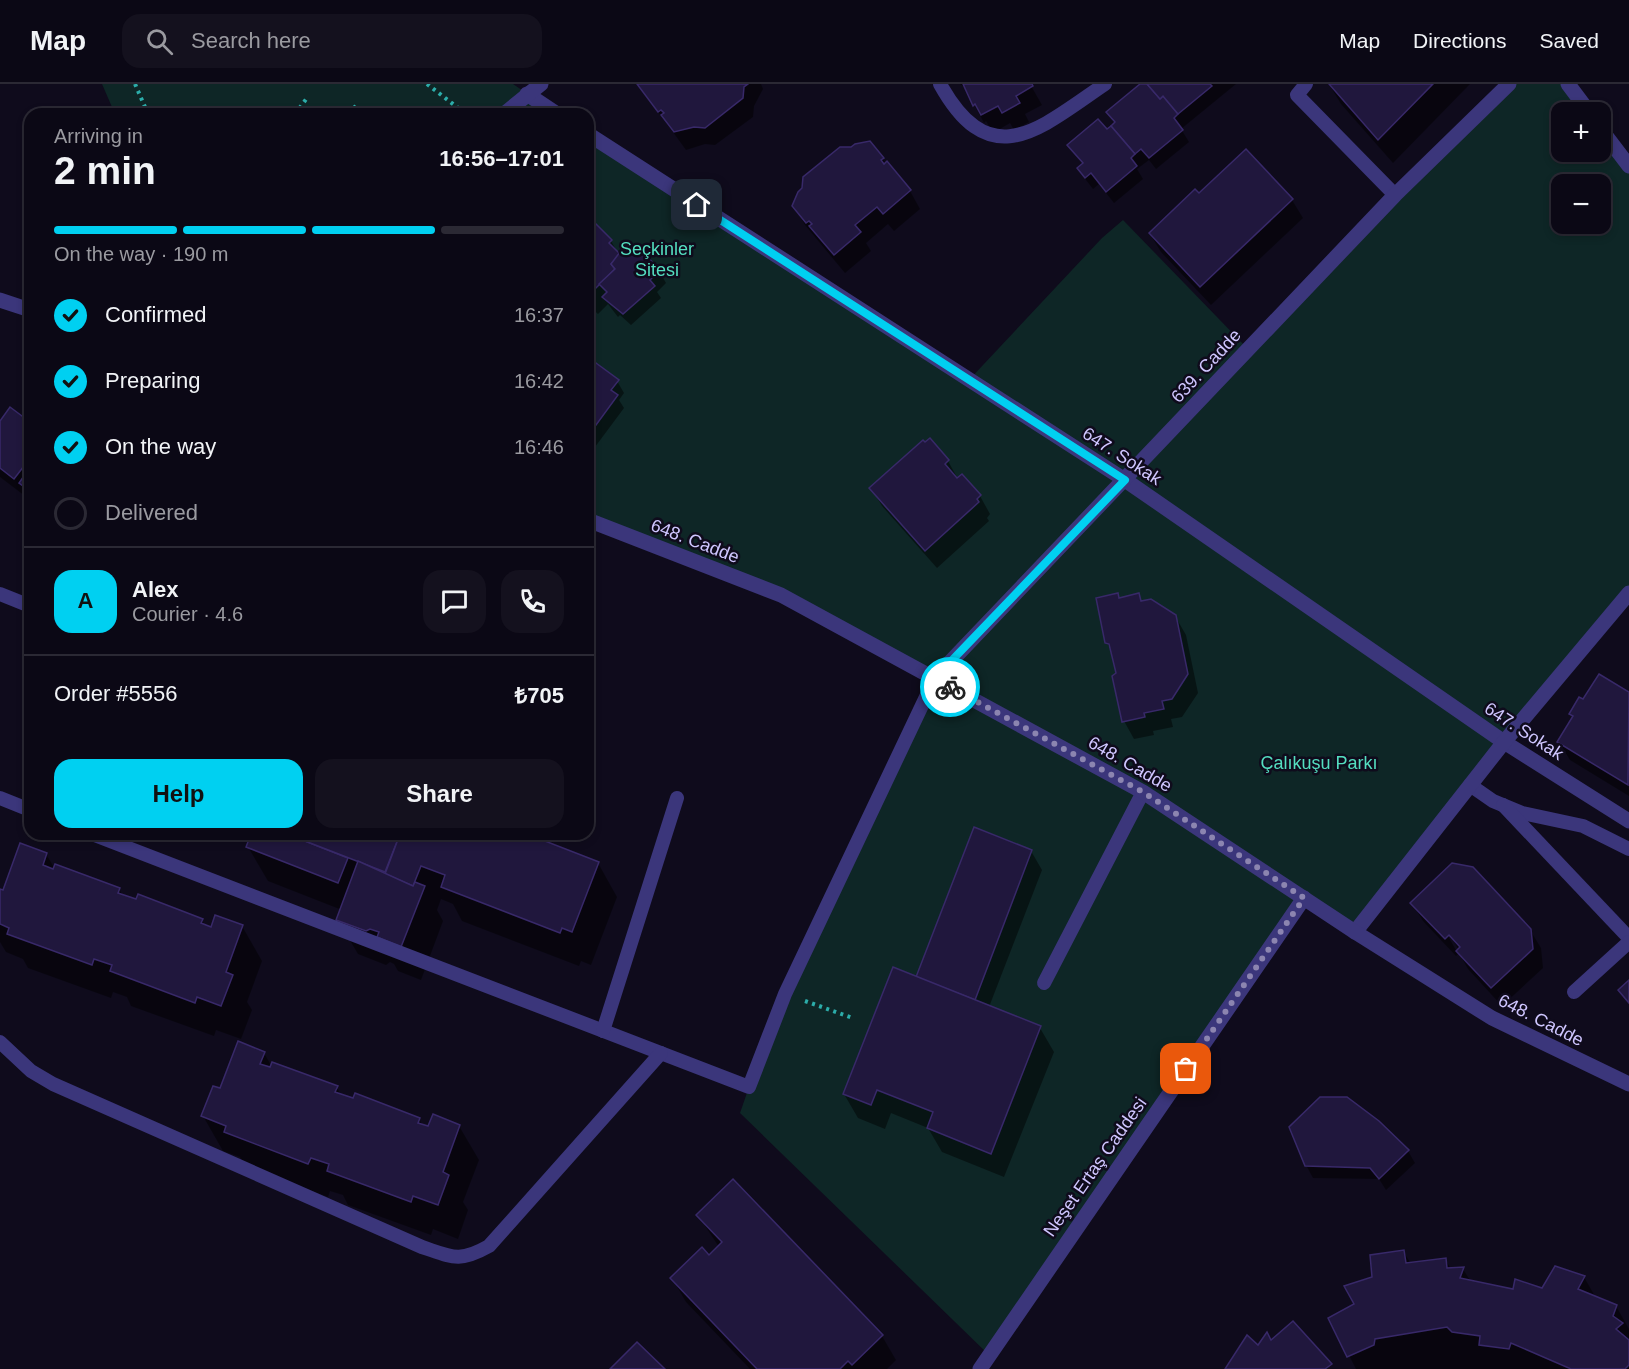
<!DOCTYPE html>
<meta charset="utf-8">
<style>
body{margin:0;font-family:Arial,sans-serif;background:#14111e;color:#f1f3f6;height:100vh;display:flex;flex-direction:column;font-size:22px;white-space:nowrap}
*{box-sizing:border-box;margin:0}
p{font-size:20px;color:#9a9aa0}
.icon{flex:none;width:33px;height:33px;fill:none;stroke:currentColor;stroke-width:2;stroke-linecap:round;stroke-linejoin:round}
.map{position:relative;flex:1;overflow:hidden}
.panel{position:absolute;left:24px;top:24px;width:570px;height:732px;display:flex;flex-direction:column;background:#0b0815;border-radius:18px;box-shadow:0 3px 9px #0003,0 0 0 2px #2b2934}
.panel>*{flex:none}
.buttons{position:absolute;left:1551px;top:18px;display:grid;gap:12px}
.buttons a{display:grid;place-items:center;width:60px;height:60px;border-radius:12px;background:#0b0815;box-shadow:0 3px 9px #0003,0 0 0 2px #2b2934;font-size:30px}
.pin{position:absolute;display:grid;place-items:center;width:51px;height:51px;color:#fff;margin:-26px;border-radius:12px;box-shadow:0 3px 9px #0006}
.courier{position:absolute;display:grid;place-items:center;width:60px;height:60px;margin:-30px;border:4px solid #00d0f1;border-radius:50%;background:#fff;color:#222;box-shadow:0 2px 8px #0007}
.head em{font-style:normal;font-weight:700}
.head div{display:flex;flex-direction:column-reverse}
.head{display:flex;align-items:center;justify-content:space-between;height:102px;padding:0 30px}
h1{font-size:39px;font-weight:700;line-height:45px}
.bar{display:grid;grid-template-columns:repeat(4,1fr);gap:9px 6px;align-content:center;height:72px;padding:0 30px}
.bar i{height:8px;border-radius:4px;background:#2b2934}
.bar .on{background:#00d0f1}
.bar p{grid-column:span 4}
.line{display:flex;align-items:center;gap:15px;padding:0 30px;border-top:2px solid #2b2934}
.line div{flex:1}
.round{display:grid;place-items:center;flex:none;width:63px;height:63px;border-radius:18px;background:#14111e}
ol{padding:0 30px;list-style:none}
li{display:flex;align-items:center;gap:18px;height:66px}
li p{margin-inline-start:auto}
li .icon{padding:6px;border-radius:50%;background:#00d0f1;color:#111;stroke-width:4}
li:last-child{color:#9a9aa0}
li i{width:33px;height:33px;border:3px solid #2b2934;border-radius:50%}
.action{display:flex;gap:12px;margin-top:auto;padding:12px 30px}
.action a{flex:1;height:69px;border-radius:18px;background:#00d0f1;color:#111;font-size:24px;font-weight:700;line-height:69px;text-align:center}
.action a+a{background:#14111e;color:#f1f3f6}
header{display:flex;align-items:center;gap:36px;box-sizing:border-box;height:84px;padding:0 30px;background:#0b0815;border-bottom:2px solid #2b2934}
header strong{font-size:28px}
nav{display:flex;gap:33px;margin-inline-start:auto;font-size:21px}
.search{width:420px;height:54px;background:#14111e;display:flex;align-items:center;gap:15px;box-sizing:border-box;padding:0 21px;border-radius:18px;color:#9a9aa0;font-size:22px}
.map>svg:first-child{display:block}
.green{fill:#0e2626;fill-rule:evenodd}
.shadow{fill:#0007;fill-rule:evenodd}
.building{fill:#20173d;stroke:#382969;stroke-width:1.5}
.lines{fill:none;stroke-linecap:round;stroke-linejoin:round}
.path{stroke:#2cadaa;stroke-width:4;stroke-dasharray:3 4.5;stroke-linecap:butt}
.service{stroke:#3b367b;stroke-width:14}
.minor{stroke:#3b367b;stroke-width:15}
.tertiary{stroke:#3b367b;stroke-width:15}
.done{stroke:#8c85b0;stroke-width:6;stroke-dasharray:0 10.8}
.route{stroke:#00d0f1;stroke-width:8}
.labels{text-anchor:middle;stroke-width:5;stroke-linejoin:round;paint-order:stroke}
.park-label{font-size:18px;fill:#54dec0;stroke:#0f0b1c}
.street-label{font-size:18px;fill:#cfc6ff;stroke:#0f0b1c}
</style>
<header>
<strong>Map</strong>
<div class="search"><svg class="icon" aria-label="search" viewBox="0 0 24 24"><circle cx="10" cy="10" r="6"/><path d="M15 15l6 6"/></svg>Search here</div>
<nav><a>Map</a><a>Directions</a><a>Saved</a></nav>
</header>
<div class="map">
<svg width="1629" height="1285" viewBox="0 0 1629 1285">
<rect width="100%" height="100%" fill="#0f0b1c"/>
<g class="green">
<polygon points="102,0 513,0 557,30 115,30"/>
<path d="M1509,0h59l21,28h-27v40h38l1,-24 28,38v427l-274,339 -51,-34 -315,457 -249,-242 9,-26 186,-408 -154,-84 -193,-75v-386l380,247 134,-143 21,-18 125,129zM1562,100h38v40h-38z"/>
</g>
<g class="shadow">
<polygon points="638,0 761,0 763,5 754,22 753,33 715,61 705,60 686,66"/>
<polygon points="960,0 1030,0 1042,21 1025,30 1029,38 1014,46 1010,39 993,49 986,37 984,39 966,4"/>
<polygon points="1142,0 1236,0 1181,45 1189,58 1156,85 1149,76 1137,85 1143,95 1114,119 1099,100 1093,105 1086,96 1079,84 1083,81 1069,61 1106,47 1115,40 1108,29"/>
<polygon points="1329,0 1470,0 1393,79 1341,20"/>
<polygon points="869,59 910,107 920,125 894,147 888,140 866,159 871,167 845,189 805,141 794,122 851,65"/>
<polygon points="1246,67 1292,116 1303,134 1211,221 1161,168 1150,150 1198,111"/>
<polygon points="588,139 611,157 618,169 626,162 632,168 636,163 659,187 666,199 657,208 661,214 631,241 620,231 618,233 608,220 598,230 588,221"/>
<polygon points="588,286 617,297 624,309 619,316 624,324 595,363 588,358"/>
<polygon points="0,339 30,340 30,415 27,410 25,412 0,393"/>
<polygon points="948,377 958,395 980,412 990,430 987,434 989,437 937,484 882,422 871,404"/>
<polygon points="1117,511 1120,515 1138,511 1142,518 1175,532 1186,551 1198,609 1182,633 1171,635 1173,643 1153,647 1154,651 1134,655 1124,637 1113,570 1107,559"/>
<polygon points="1600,592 1629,610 1629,712 1570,676 1559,658 1573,635 1571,630 1584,617"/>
<polygon points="252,750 523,750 598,779 617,813 591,881 581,877 579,882 462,837 453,820 441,815 437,826 443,837 421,896 398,887 394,880 390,878 386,881 358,870 338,836 342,826 268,797 248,763"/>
<polygon points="1031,767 1042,786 989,923 1040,944 1054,968 1004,1093 942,1068 928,1044 891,1029 885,1045 858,1034 844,1010 917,895"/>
<polygon points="46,770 55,785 119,805 123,812 202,836 206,843 242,842 262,877 247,918 252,926 241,955 216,946 214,952 131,922 127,913 113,908 111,914 28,884 23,875 6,868 0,858 0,807 3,808"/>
<path d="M1412,819l118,27 11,18 2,20 -41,38 -34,-37 -9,-16 -3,3 -33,-35zM1446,844l13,22 -2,2 -13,-23z"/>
<polygon points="264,969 272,983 337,1004 341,1011 419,1035 423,1042 459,1042 479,1076 463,1118 468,1126 458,1155 433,1145 431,1151 348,1121 343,1111 330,1107 328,1113 245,1082 240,1073 223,1067 203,1032 221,1006"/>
<polygon points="1378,1038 1408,1067 1415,1079 1386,1106 1379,1095 1313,1094 1306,1081"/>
<polygon points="733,1097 882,1252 896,1276 887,1285 750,1285 686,1218 672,1194 709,1173 719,1163 698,1131"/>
<polygon points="1403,1167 1411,1180 1445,1175 1451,1185 1463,1185 1471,1198 1515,1207 1542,1206 1584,1193 1596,1214 1616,1222 1629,1245 1629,1285 1356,1285 1330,1234 1356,1221 1373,1194"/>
</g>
<g class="building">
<polygon points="637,0 748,0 744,3 743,14 705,44 694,43 674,48 661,31 664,29 661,26 658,28"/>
<polygon points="963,0 1032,0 1033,2 1016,12 1020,19 1002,29 998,22 981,31 975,20 973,22"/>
<polygon points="1140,0 1147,0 1160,15 1163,12 1178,30 1174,34 1183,46 1149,74 1141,65 1135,70 1111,42 1115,38 1106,28"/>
<polygon points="1147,0 1210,0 1212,2 1178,30 1163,12 1160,15"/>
<polygon points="1329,0 1433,0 1378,56"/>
<polygon points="1098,35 1107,45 1111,42 1135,70 1131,74 1137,82 1106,108 1091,89 1085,94 1077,84 1083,79 1067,61"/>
<polygon points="870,57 884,74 881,76 884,80 887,77 911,106 883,130 877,123 855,141 861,148 834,171 809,142 812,140 809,137 806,139 792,122 798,108 802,104 803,93 840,63 851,63 855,60"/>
<polygon points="1246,65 1293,115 1200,203 1149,149 1195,105 1199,109"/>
<polygon points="590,134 612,156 609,159 620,170 611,180 615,185 588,212 588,136"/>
<polygon points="626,160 632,165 636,161 660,186 650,196 655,202 623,230 602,213 607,208 599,200 615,185 611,180"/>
<polygon points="596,279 619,296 611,306 618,311 588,352 588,284 590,286"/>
<polygon points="10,323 30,338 30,407 19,399 28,386 24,382 14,395 0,384 0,337"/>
<polygon points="930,354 949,376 945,380 957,394 962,390 981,411 977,415 979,418 925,467 869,404 923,356 925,358"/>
<polygon points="1118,509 1119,514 1139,509 1141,517 1151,515 1176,531 1188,590 1172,615 1162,617 1164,625 1144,629 1145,633 1122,638 1112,592 1116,589 1109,560 1105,559 1096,514"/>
<polygon points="1599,590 1629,608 1628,701 1557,658 1573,632 1569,630 1579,613 1583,615"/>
<polygon points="974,743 1032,766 975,916 916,893"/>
<polygon points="251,750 287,750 348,774 338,799 246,763"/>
<polygon points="287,750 400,750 385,788"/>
<polygon points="400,750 527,750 599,778 572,848 562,844 560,849 441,803 445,791 421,782 413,802 385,790"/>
<polygon points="20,759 47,769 43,781 53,785 55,780 120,804 118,809 136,815 138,810 203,835 201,839 211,843 215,831 243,841 226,888 233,891 221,922 197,913 195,919 110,887 112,881 94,875 92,881 7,850 9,844 0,840 0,805 3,806"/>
<polygon points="358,777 413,802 415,798 425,802 401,863 377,853 379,848 370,845 366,847 336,836"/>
<polygon points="1452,779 1473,783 1531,845 1533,865 1491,904 1456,867 1460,863 1449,851 1445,855 1410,819"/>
<polygon points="893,883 1041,942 991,1070 927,1044 933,1028 877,1006 871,1021 843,1010"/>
<polygon points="1629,896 1629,919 1618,906"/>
<polygon points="238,957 265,968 260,980 270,983 272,978 338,1002 335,1008 353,1014 355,1009 420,1034 418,1039 428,1042 433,1030 460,1041 443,1088 449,1091 438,1121 413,1112 411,1118 327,1087 329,1080 311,1074 308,1080 224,1048 226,1042 201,1032 213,1002 220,1004"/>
<polygon points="1320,1013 1347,1013 1379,1037 1409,1066 1379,1095 1370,1084 1305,1082 1289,1043"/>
<polygon points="733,1095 883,1251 852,1281 848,1277 840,1285 757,1285 670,1194 702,1163 709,1171 722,1158 696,1131"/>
<polygon points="1404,1166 1406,1179 1446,1174 1447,1184 1464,1183 1460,1194 1513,1205 1515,1195 1542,1204 1555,1182 1585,1192 1578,1205 1617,1221 1613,1232 1623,1239 1616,1245 1629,1256 1629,1281 1625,1285 1571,1285 1511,1259 1509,1265 1479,1261 1480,1252 1452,1248 1447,1243 1375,1255 1374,1261 1347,1273 1328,1234 1354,1220 1344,1202 1372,1193 1370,1171"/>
<polygon points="1293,1237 1332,1280 1325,1285 1225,1285 1247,1251 1258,1261 1267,1248 1271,1256"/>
<polygon points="637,1258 665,1285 610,1285"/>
</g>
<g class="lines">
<g class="path">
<polyline points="135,0 148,30"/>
<polyline points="427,0 466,30"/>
<polyline points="353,22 363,30"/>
<polyline points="295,30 307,14"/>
<polyline points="805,917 853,934"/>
</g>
<g class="service">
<path d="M940,0c51,92 100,44 165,0"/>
<polyline points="1306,0 1297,11 1395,111"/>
<polyline points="0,510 30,522"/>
<polyline points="1470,701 1493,717 1522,729 1583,742 1629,765"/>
<polyline points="0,714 30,726"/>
<polyline points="1503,721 1629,854"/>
<polyline points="92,750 749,1003 785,910 935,594"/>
<polyline points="1044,899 1143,708"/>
<polyline points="1574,908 1629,858"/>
<polyline points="603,947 677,714"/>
<path d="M0,958l31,29 22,13 369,163c30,10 37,16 67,-1l172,-193"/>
</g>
<g class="minor">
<polyline points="527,10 557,30"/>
<polyline points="504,30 541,0"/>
<polyline points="588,50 1125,396 1504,658 1629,737"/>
<polyline points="935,594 1395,111 1509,0"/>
<polyline points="1355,848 1504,658 1629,509"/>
<polyline points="980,1285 1304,814"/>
</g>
<g class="tertiary">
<polyline points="1568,0 1589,28"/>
<polyline points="1600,44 1629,82"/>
<polyline points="0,216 30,226"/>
<polyline points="588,436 781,511 1143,708 1355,848 1492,934 1629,1000"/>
</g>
</g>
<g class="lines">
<polyline class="done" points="950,603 1143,708 1304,814 1186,985"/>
<polyline class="route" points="697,121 1125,396 935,594 950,603"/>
</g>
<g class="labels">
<g class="park-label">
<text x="657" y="171">Seçkinler<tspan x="657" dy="21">Sitesi</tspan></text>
<text x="1319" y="685">Çalıkuşu Parkı</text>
</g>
<g class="street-label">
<text transform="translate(1206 282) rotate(-47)" y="6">639. Cadde</text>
<text transform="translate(1122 372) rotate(33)" y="6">647. Sokak</text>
<text transform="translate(695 457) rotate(21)" y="6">648. Cadde</text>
<text transform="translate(1524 647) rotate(33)" y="6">647. Sokak</text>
<text transform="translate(1130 680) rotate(30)" y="6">648. Cadde</text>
<text transform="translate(1541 936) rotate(27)" y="6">648. Cadde</text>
<text transform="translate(1095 1083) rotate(-55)" y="6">Neşet Ertaş Caddesi</text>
</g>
</g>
</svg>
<div class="buttons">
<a>+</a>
<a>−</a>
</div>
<div class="pin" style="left:1186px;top:985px;background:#ea580c"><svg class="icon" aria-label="bag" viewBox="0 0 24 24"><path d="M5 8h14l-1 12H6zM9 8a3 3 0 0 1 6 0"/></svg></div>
<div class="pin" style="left:697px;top:121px;background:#1f2937"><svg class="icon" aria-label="home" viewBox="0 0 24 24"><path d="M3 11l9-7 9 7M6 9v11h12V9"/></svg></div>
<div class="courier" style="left:950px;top:603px"><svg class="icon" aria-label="bike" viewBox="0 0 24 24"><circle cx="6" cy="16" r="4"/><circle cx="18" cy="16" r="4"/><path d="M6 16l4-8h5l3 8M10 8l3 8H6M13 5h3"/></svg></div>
<section class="panel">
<div class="head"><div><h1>2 min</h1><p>Arriving in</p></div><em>16:56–17:01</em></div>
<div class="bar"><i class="on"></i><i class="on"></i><i class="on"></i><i></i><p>On the way · 190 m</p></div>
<ol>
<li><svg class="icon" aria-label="check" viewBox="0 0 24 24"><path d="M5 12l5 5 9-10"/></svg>Confirmed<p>16:37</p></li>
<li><svg class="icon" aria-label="check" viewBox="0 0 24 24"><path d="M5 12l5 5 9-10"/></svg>Preparing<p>16:42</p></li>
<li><svg class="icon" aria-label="check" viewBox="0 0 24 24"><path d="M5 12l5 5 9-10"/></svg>On the way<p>16:46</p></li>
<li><i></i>Delivered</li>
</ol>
<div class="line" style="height:108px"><b class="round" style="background:#00d0f1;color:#111">A</b><div><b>Alex</b><p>Courier · 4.6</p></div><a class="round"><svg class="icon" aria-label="chat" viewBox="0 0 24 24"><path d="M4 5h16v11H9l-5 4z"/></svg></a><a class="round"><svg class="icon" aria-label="phone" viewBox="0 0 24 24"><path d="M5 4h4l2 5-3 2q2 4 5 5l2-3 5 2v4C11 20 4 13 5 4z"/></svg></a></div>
<div class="line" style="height:78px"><div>Order #5556</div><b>₺705</b></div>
<div class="action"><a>Help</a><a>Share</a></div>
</section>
</div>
